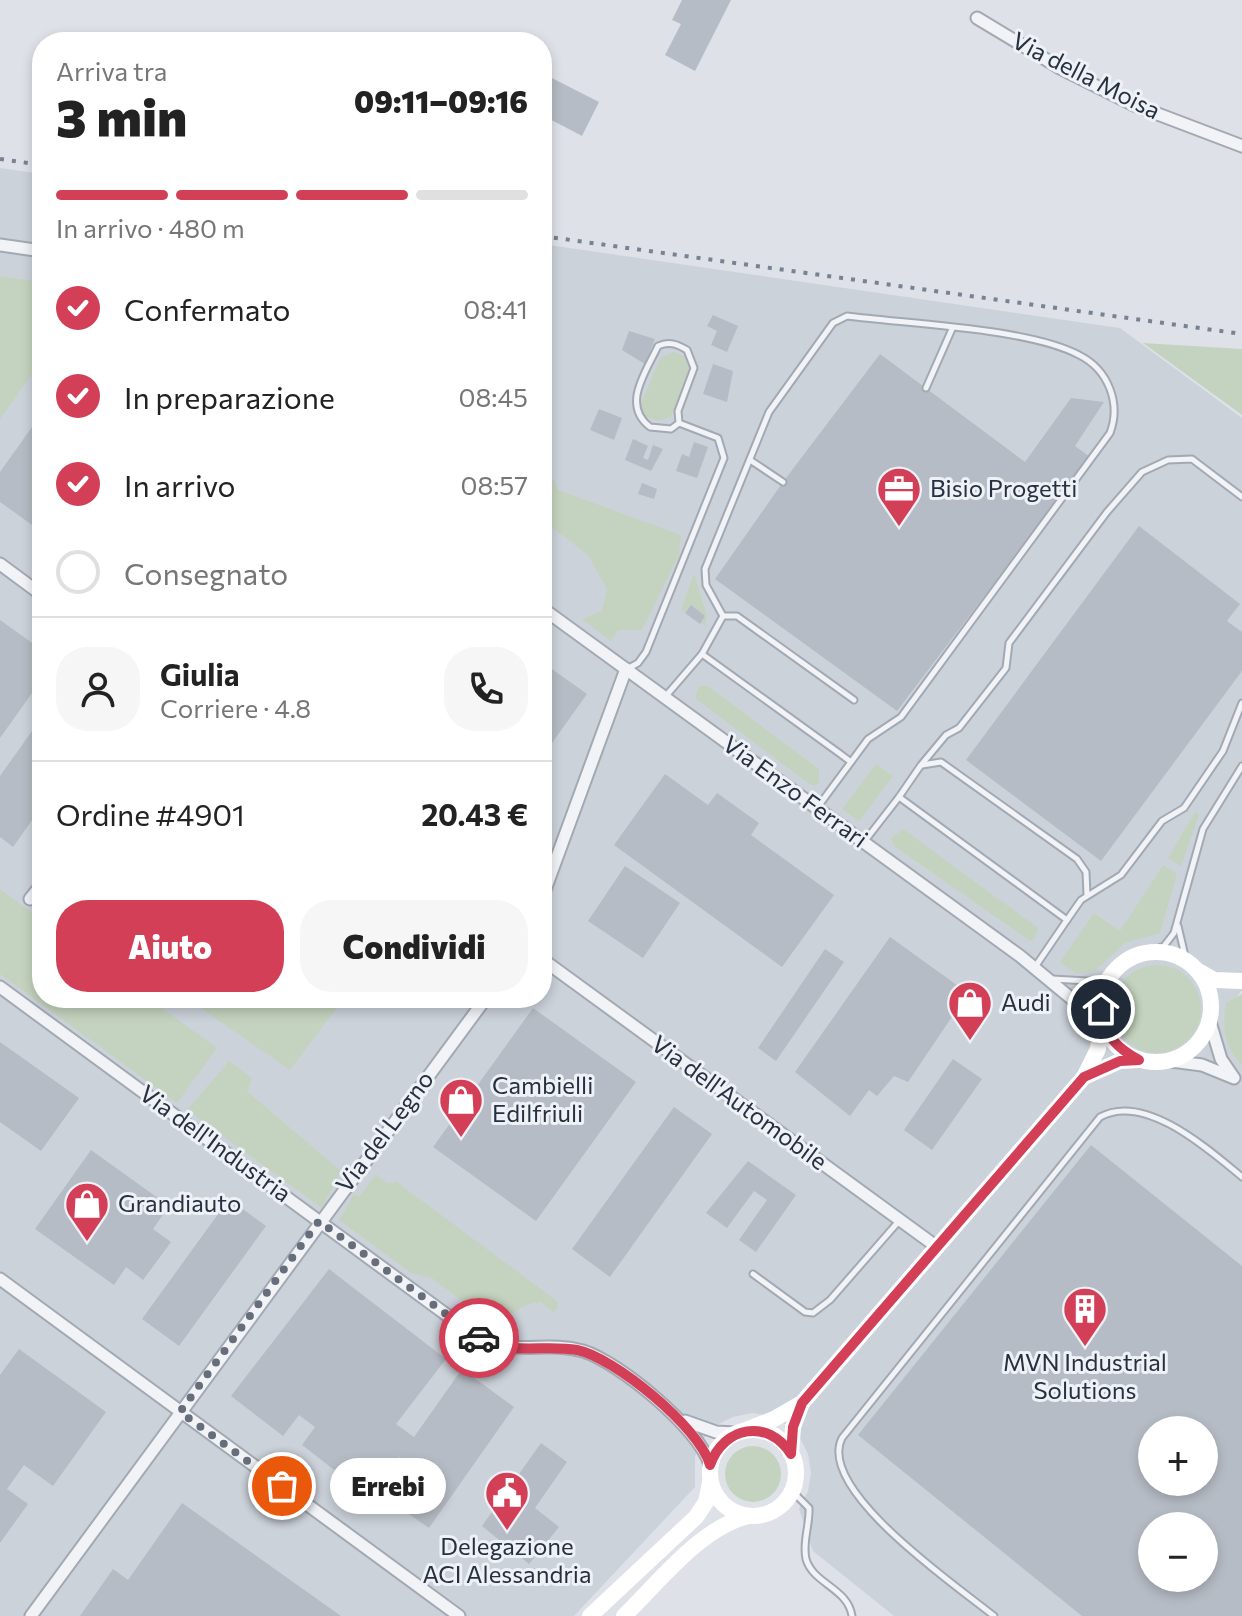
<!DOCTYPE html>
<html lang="it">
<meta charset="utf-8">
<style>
body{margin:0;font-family:Commissioner,sans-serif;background:#f6f6f6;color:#222;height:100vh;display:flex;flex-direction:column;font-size:30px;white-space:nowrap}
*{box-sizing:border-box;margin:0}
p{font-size:26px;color:#767676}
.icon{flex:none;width:44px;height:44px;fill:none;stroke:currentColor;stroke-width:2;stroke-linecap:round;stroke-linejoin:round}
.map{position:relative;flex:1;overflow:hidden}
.panel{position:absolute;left:32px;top:32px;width:520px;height:976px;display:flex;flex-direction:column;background:#fff;border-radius:32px;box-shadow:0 4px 12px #0003}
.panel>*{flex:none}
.buttons{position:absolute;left:1138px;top:1416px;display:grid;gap:16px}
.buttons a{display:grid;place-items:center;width:80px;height:80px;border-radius:50%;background:#fff;box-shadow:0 4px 12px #0003;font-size:40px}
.pin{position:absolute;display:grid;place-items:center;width:68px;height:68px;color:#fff;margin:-34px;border:4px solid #fff;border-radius:50%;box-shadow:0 2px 8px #0007}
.courier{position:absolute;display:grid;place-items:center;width:80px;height:80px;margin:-40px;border:6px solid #d23f57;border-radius:50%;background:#fff;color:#222;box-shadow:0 2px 10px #0007}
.bubble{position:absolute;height:56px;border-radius:28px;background:#fff;box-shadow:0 4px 12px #0003;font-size:26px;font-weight:800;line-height:56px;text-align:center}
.summary em{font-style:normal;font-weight:800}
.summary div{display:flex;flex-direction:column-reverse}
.summary{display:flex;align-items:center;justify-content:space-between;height:136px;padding:0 24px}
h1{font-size:52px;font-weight:800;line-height:60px}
.bar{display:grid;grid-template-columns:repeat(4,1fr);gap:12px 8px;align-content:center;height:96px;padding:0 24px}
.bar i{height:10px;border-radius:6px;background:#e0e0e0}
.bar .on{background:#d23f57}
.bar p{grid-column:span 4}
.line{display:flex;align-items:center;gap:20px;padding:0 24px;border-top:2px solid #e0e0e0}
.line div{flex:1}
.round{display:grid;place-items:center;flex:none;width:84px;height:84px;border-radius:32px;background:#f6f6f6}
ol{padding:0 24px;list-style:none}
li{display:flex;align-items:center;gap:24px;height:88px}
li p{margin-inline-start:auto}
li .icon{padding:8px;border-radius:50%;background:#d23f57;color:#fff;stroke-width:4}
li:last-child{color:#767676}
li i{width:44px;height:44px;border:4px solid #e0e0e0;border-radius:50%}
.cta{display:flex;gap:16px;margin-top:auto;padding:16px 24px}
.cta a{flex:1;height:92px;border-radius:32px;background:#d23f57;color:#fff;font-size:32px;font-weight:800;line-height:92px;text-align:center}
.cta a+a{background:#f6f6f6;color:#222}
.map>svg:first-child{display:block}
.built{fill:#ccd2da;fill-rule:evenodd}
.green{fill:#c4d3bf}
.building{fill:#b6bcc5;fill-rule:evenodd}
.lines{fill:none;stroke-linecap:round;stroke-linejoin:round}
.lane-casing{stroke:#a3a9b2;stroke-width:9}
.street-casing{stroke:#a3a9b2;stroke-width:15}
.lane{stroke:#f1f3f7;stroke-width:5}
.street{stroke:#f1f3f7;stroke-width:11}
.secondary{stroke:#fff;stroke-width:16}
.rail{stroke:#778292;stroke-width:4;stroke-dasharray:4 8;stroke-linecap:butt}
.done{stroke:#676e7b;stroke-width:8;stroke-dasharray:0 14.4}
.route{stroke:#d23f57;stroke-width:10}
.labels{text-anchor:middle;stroke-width:6;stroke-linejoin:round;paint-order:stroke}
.street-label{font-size:24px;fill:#273040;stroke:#eef1f6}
.poi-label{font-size:24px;fill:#273040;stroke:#eef1f6;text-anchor:start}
</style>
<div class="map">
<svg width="1242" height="1616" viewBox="0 0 1242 1616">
<rect width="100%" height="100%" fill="#dee2e8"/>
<path class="built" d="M0,168l42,6v824h500v-754l578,84 122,90v572l-6,8 6,60v558h-348l-81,-65 -14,-42 9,-18 3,-18 -3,-19 -8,-16 -13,-13 -17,-9 -18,-3 -19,4 -16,8 -13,13 -9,19v30l-121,129h-574zM1152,1430h52v52h-52zM1152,1526h52v52h-52z"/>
<g class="green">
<polygon points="0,276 42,282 42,360 0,419"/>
<polygon points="1143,343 1242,349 1242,415"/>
<polygon points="673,352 684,356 689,368 671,417 659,421 642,416 641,404 660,358"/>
<polygon points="542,472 554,481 558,490 681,535 679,555 642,630 618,630 611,641 582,619 602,611 607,589 588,555 542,520"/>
<polygon points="694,573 707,616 705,626 701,623 705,616 691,605 685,612 681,610"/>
<polygon points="699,686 708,686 819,769 819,782 815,786 808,783 695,698"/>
<polygon points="876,764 893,776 859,821 842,809"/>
<polygon points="1195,812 1199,815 1181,866 1168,858"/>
<polygon points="903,829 1038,928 1035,938 1030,941 894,846 891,838"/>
<polygon points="1163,865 1177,874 1160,933 1125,943 1095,971 1077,974 1060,962 1094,913 1120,931"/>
<polygon points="0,889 42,920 42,998 148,998 217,1048 177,1103 0,974"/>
<circle cx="1157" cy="1009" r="44"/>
<path d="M1242,994v71c-18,-19 -20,-37 -16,-62z"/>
<polygon points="186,998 344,998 290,1070"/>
<polygon points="229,1061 252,1078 247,1091 341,1171 322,1208 187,1110"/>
<path d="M376,1174l11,9 10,-1 161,120 -1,7 -4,3 -12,-10c-19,2 -32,11 -41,28l-68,-52 -21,-5 -72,-53 15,-26 5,3z"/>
<circle cx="753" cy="1474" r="28"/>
</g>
<g class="building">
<polygon points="682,0 731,0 695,71 665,55 681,24 672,20"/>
<polygon points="542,73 599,102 582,136 542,115"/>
<polygon points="713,315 738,326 727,352 711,345 717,331 707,326"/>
<polygon points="629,331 655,339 645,364 622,350"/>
<polygon points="880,354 1025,462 1071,398 1104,402 1075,446 1090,457 897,711 715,579 783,482"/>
<polygon points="713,364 733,371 727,402 703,394"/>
<polygon points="599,409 622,418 614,440 590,430"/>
<polygon points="42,413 42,532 0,502 0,472"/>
<polygon points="633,439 648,446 643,458 648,460 653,445 663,449 651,471 625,460"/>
<polygon points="694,442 708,447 697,478 676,471 682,454 689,457"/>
<polygon points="642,483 657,489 654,499 638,494"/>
<polygon points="1139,526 1240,604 1227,621 1242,632 1242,671 1101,861 966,760"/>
<polygon points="691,605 705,616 700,624 685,613"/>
<polygon points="0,620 42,650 42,679 0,738"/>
<polygon points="542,662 587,694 542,757"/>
<polygon points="42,717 42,806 13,847 0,837 0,776"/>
<polygon points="665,774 708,805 717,793 759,823 751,835 834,895 782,967 614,845"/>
<polygon points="625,866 680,903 643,958 588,921"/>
<polygon points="890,937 968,993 908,1082 894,1076 877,1096 869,1090 850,1116 795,1072"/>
<polygon points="825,949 844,962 776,1061 758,1048"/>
<polygon points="533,1008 636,1082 536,1221 433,1147"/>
<polygon points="0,1042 79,1098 41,1151 0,1122"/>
<polygon points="953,1059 982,1079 932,1150 904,1130"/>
<polygon points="674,1107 712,1134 610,1277 572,1249"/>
<path d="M1091,1145l151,121v350h-160l-224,-181zM1152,1430h52v52h-52zM1152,1526h52v52h-52z"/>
<polygon points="91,1150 169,1206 153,1229 171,1242 143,1280 126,1267 114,1285 35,1229"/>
<polygon points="748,1161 796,1195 756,1252 739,1240 767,1200 754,1191 727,1228 706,1213"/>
<polygon points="229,1199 266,1226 179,1346 142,1319"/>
<polygon points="329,1269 446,1359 396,1424 414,1437 462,1369 514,1407 429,1528 396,1505 415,1478 395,1464 401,1454 368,1496 302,1445 315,1427 299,1415 283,1436 231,1396"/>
<polygon points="19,1349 106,1412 53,1486 24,1465 7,1489 28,1504 0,1543 0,1375"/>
<polygon points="541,1443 567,1462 535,1508 559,1527 529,1564 482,1526"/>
<polygon points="182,1503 341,1616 80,1616 113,1569 128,1580"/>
</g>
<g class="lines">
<g class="lane-casing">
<g id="lane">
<polyline points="926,388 952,329"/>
<polyline points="750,460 783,482"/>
<polyline points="723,616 737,616 854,700"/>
<path d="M702,654l21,-38 -17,-31 -1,-16 64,-157 64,-89 14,-7c61,8 181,12 232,39 30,15 42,49 31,78l-209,284 -33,22 -17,23"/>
<path d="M627,669l11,-6 8,-11 78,-194 -6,-20 -39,-15 -8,6 -21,-2c-29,-22 -4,-55 8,-81 11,-5 19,-2 29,4l7,18 -16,43 1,12"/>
<polyline points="665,697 702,654 839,753 851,762 817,808"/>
<polyline points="922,765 941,762 1077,859 1086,872 1087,895"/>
<polyline points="899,797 921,765 946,735 959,728 1006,668 1009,643 1107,512 1142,472 1168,460 1192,459 1242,497"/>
<polyline points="864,842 899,797 1067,920 1035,967"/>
<polyline points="1067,920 1081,900 1121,875 1162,821 1184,808 1223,751 1242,703"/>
<polyline points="1178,926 1186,960"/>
<polyline points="1152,951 1164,946 1174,933 1203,829 1242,766"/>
<polyline points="1052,979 1106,982"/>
<polyline points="753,1274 805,1312 813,1313 830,1300 899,1221"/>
<path d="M792,1491l17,17c1,16 -7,35 -3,51 7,25 42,29 46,57"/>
<path d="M994,1616c-37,-30 -178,-126 -152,-178l258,-321c45,-25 109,33 142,60"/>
</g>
</g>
<g class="street-casing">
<g id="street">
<polyline points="977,18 1060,68 1134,105 1242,146"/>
<polyline points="0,245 42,251"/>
<polyline points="0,564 42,595"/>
<polyline points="542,608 1020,956 1101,1023"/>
<polyline points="542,898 626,669"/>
<polyline points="30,899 42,884"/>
<polyline points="542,959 937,1247"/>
<path d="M0,987l474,348c42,23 68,5 109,16 36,11 117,78 127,114"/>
<polyline points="1171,1061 1202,1065 1234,1078 1221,1059 1210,1022"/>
<polyline points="0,1279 459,1616"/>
<polyline points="685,1421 716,1432 735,1433"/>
<polyline points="31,1616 486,998"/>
</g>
</g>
<use href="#lane" class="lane"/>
<use href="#street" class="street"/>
<g class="secondary">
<circle cx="1156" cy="1007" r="55"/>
<polyline points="1200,972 1214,980 1242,981"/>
<polyline points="1084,1077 1120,1061 1139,1060"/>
<polyline points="746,1430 774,1419 802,1403 1084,1077 1098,1049 1101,1023"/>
<circle cx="753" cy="1473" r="43"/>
<polyline points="791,1454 793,1427 802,1403"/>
<polyline points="590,1616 696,1517 706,1502 710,1483"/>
<path d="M624,1616c34,-33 78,-90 125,-100"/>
</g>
<g class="rail">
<polyline points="0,159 42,165"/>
<polyline points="542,236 1242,334"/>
</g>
</g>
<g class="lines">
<polyline class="done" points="282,1486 180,1412 319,1221 479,1338"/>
<path class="route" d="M479,1338c32,18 64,6 98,12 37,7 123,78 133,115 14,-39 58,-47 81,-11l2,-27 9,-24 282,-326 36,-16 19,-1c-21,-11 -37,-26 -38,-51"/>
</g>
<defs>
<g id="office-pin" transform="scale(2.3)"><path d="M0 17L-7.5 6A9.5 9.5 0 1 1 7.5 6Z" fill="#d23f57" stroke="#eef1f6"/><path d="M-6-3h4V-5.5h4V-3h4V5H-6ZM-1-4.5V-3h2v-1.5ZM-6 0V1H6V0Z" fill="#fff"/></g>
<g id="shop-pin" transform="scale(2.3)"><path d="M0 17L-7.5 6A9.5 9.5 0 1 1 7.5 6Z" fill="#d23f57" stroke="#eef1f6"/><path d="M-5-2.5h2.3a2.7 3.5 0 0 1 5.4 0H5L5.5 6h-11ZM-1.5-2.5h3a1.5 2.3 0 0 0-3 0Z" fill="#fff"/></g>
<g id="building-pin" transform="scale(2.3)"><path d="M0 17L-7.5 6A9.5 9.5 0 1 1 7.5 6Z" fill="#d23f57" stroke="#eef1f6"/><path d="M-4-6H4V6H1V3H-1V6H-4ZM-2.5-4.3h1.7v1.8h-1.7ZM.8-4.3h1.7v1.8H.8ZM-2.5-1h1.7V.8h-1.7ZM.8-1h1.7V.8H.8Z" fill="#fff"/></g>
<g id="civic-pin" transform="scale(2.3)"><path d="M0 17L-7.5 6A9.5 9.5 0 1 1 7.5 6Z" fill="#d23f57" stroke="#eef1f6"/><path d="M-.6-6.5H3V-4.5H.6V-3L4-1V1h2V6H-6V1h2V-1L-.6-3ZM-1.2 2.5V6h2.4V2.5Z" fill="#fff"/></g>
</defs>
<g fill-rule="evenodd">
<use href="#office-pin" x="899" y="489"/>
<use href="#shop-pin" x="970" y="1003"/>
<use href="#shop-pin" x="461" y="1100"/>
<use href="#shop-pin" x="87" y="1204"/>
<use href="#building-pin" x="1085" y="1309"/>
<use href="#civic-pin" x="507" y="1493"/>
</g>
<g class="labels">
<g class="street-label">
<text transform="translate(1086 76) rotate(27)" y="8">Via della Moisa</text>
<text transform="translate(795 792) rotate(36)" y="8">Via Enzo Ferrari</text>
<text transform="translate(739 1103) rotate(36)" y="8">Via dell'Automobile</text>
<text transform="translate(385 1132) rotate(-53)" y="8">Via del Legno</text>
<text transform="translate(215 1144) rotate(36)" y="8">Via dell'Industria</text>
</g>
<g class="poi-label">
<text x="930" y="497">Bisio Progetti</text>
<text x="1001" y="1011">Audi</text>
<text x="492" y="1094">Cambielli<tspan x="492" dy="28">Edilfriuli</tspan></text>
<text x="118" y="1212">Grandiauto</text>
<text x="1085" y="1371" text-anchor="middle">MVN Industrial<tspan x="1085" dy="28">Solutions</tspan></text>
<text x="507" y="1555" text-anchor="middle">Delegazione<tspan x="507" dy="28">ACI Alessandria</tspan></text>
</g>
</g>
</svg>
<div class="buttons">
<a>+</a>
<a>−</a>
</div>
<div class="pin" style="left:282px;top:1486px;background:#ea580c"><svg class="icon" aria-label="bag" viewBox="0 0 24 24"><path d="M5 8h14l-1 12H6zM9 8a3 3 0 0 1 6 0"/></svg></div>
<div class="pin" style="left:1101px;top:1009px;background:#1f2937"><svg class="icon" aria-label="home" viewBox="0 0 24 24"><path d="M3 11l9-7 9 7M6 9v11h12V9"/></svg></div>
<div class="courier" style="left:479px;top:1338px"><svg class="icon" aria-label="car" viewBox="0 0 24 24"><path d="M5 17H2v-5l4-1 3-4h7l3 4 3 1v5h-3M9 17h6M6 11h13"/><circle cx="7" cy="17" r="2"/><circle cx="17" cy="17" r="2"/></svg></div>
<div class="bubble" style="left:330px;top:1458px;width:116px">Errebi</div>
<section class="panel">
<div class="summary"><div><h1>3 min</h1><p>Arriva tra</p></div><em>09:11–09:16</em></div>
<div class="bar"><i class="on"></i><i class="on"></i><i class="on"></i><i></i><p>In arrivo · 480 m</p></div>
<ol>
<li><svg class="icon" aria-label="check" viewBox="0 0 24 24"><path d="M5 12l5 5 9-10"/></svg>Confermato<p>08:41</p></li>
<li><svg class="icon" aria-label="check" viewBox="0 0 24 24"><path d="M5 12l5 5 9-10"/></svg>In preparazione<p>08:45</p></li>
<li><svg class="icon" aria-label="check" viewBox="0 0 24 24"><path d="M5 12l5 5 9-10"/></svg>In arrivo<p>08:57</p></li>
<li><i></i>Consegnato</li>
</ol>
<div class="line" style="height:144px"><a class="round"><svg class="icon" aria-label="person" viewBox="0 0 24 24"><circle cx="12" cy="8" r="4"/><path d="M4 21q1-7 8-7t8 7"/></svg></a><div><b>Giulia</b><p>Corriere · 4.8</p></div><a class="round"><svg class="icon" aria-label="phone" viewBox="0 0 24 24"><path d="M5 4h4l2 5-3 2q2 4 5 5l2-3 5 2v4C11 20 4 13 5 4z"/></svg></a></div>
<div class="line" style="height:104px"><div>Ordine #4901</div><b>20.43 €</b></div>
<div class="cta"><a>Aiuto</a><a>Condividi</a></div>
</section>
</div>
